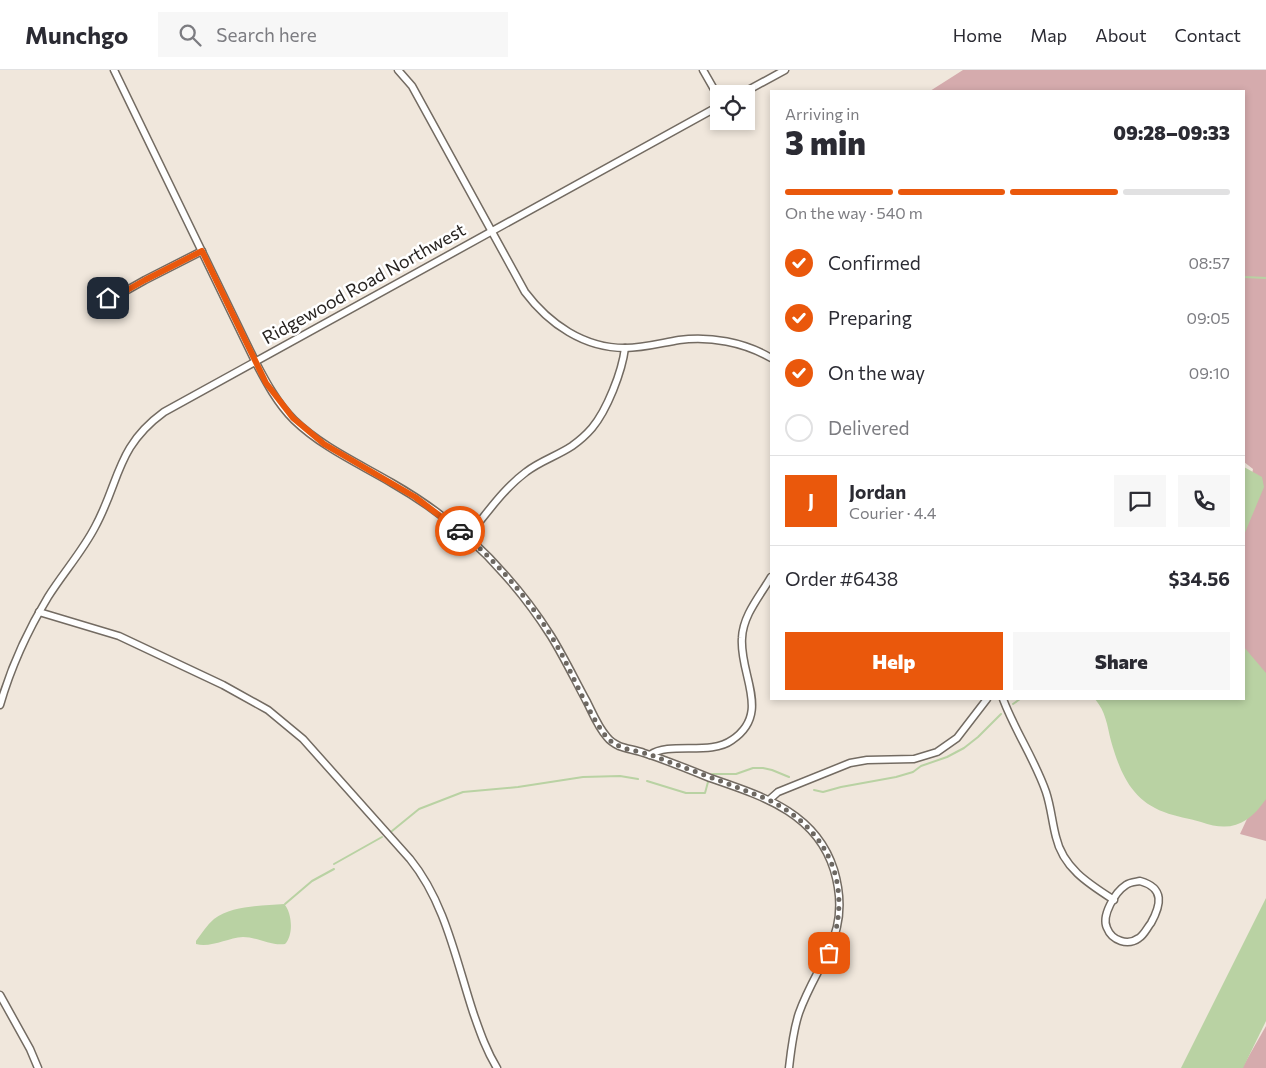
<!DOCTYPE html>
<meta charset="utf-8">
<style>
body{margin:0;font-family:Commissioner,sans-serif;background:#f7f7f7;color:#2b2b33;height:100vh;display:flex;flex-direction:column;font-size:19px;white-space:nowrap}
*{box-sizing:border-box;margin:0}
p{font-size:16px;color:#7c7c81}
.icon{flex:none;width:28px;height:28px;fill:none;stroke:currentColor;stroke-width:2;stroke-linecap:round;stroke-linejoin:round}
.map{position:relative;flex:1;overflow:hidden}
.sheet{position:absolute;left:770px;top:20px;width:475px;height:610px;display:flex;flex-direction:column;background:#fff;border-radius:0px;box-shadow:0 2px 8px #0003}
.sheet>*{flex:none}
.tools{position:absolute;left:710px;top:15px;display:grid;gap:10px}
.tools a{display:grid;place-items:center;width:45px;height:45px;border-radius:0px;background:#fff;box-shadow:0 2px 8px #0003;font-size:25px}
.pin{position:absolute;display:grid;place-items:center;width:42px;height:42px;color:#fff;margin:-21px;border-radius:10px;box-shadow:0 2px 8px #0006}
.courier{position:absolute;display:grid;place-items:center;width:50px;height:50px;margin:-25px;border:4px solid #ea580c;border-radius:50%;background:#fff;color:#222;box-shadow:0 1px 6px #0007}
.overview em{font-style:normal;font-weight:800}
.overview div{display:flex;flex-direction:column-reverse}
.overview{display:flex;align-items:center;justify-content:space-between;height:85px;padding:0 15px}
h1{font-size:32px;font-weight:800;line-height:38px}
.bar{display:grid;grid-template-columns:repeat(4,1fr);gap:8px 5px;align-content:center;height:60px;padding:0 15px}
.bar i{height:6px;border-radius:4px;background:#e1e1e2}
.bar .selected{background:#ea580c}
.bar p{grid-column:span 4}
.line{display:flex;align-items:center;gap:12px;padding:0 15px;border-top:1px solid #e1e1e2}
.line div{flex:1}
.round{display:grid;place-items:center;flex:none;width:52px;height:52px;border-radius:0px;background:#f7f7f7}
ol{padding:0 15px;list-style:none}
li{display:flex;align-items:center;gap:15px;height:55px}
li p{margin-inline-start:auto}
li .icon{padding:5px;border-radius:50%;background:#ea580c;color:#fff;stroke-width:4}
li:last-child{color:#7c7c81}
li i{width:28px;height:28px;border:2px solid #e1e1e2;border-radius:50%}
.action{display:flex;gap:10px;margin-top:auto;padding:10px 15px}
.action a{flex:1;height:58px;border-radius:0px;background:#ea580c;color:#fff;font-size:20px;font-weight:800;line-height:58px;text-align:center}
.action a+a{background:#f7f7f7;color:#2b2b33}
header{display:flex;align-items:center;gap:30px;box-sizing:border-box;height:70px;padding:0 25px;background:#fff;border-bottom:1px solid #e1e1e2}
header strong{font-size:24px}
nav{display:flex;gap:28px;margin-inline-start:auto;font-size:18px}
.search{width:350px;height:45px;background:#f7f7f7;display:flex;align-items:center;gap:12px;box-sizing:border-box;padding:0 18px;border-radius:0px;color:#7c7c81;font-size:19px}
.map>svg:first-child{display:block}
.green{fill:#d5abad}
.water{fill:#b9d2a3}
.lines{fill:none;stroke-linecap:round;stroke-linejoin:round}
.stream{stroke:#b9d2a3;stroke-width:2}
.minor-casing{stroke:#736b62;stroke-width:9}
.minor{stroke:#fff;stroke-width:6}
.done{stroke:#6d6862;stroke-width:5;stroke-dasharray:0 9}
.route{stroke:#ea580c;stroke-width:6}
.labels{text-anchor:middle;stroke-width:5;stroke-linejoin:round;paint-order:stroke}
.street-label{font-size:18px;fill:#272320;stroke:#fff}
</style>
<header>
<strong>Munchgo</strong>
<div class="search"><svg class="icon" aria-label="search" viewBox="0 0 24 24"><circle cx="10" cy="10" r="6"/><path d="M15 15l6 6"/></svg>Search here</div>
<nav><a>Home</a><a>Map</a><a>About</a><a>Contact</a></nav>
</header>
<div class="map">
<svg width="1266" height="998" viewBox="0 0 1266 998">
<rect width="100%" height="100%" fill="#f0e7dc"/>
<g class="green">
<polygon points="963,0 1266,0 1266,622 1244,588 1244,448 1253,399 1244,392 1244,21 930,21"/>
<polygon points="1266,708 1266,771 1240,764"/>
<polygon points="1266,956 1266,998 1242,998"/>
</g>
<g class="water">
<polygon points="1244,397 1262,407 1264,417 1244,465"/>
<path d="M1244,577l22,26v126c-17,25 -35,34 -65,23 -12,-4 -25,-5 -37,-10 -33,-12 -44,-40 -53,-71 -4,-16 -5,-29 -16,-42h149z"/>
<polygon points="1266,828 1266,951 1243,998 1181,998"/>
<path d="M284,834c8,8 10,31 1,40 -14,2 -28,-7 -42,-7 -16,1 -32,11 -47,7v-3c6,-8 11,-16 18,-22 19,-14 48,-13 70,-15z"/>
</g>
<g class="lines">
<g class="stream">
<polyline points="1244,207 1266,208"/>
<polyline points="1013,634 1020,629"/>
<polyline points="712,704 736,704 753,698 763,698 772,700 789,707"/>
<polyline points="647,711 686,723 705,723 708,712"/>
<polyline points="814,720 823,722 841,717 896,707 913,702 921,696 947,687 964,678 978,667 1001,644"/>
<polyline points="392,761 419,739 463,722 518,717 583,707 620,706 638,709"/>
<polyline points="334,794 382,767"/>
<polyline points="285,834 312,811 334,799"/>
</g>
<g class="minor-casing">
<g id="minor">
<path d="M114,0l141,291c11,21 22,42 39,59 28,27 64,43 98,63 42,24 81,55 113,92 17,19 32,39 46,61 13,21 24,44 36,66 6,12 11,25 20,35 3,4 8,7 12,9 8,3 17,4 25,7 22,7 44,16 66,25 52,18 106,34 124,92 19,64 -16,90 -35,143 -6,18 -8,37 -10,55"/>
<path d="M398,0l14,16 113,206c24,32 59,56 100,56 18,0 36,-5 54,-8 31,-4 65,2 92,18"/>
<polyline points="703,0 719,28"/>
<polyline points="741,24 785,0"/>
<path d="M122,223l-2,-6 -6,-3 -6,2c-4,5 -3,10 2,13l6,1 6,-7 23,-13 57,-29"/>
<path d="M467,467c19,-22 35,-47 59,-65 14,-11 31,-16 46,-26 7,-5 14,-11 20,-18 15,-18 30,-56 33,-80"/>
<path d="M39,542l80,24 104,49 45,25 35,29 107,120c35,43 46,101 63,153 7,20 13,38 24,56"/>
<path d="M1003,629c12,32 32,61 43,93 5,15 6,30 10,45 7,31 33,47 58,63"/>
<path d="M0,635c11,-38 28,-75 48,-108 15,-24 34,-45 47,-70 25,-46 21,-80 69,-115l555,-306"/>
<path d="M650,685c20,-14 60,1 82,-15 40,-27 7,-65 10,-102 1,-23 18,-42 29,-61"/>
<polyline points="769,730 778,722 850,693 867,690 914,689 937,682 957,668 987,629"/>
<path d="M1140,811c25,7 21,24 11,42 -4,5 -7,12 -12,15 -11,8 -27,3 -32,-10 -6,-12 8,-36 19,-43 4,-3 9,-3 14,-4z"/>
<polyline points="0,925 30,979 38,998"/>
</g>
</g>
<use href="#minor" class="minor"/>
</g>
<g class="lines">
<path class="done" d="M460,461c40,33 76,76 101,122 11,20 35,78 51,89 11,8 27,9 39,13 39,15 79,29 118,45 62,31 85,88 60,153"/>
<polyline class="route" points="108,228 116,230 121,226 122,223 145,210 202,181 266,313 293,348 324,374 415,427 460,461"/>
</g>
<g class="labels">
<g class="street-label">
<text transform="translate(364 214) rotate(-29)" y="6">Ridgewood Road Northwest</text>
</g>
</g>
</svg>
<div class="tools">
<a><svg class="icon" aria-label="locate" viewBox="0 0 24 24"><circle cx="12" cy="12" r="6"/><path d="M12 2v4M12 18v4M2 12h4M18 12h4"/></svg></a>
</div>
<div class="pin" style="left:829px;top:883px;background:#ea580c"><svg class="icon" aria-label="bag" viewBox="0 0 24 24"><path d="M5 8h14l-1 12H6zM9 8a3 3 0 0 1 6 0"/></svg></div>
<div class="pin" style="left:108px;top:228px;background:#1f2937"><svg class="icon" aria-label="home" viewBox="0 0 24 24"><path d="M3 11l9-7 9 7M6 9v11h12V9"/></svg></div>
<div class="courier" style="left:460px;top:461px"><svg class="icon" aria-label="car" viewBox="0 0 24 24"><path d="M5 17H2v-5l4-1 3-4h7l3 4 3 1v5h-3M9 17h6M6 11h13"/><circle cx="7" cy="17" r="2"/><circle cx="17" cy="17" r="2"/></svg></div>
<section class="sheet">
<div class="overview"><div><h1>3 min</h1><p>Arriving in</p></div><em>09:28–09:33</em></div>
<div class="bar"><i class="selected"></i><i class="selected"></i><i class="selected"></i><i></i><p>On the way · 540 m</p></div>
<ol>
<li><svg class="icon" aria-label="check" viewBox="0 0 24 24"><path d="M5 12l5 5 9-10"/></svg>Confirmed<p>08:57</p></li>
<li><svg class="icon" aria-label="check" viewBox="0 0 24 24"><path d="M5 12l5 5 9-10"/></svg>Preparing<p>09:05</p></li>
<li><svg class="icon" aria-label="check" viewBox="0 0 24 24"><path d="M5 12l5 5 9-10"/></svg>On the way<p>09:10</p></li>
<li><i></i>Delivered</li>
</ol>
<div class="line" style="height:90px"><b class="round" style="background:#ea580c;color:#fff">J</b><div><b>Jordan</b><p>Courier · 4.4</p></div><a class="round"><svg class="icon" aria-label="chat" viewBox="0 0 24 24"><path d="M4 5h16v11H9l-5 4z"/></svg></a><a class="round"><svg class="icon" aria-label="phone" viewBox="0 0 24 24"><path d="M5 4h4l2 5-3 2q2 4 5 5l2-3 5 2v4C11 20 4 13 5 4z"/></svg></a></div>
<div class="line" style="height:65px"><div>Order #6438</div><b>$34.56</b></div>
<div class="action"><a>Help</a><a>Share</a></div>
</section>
</div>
